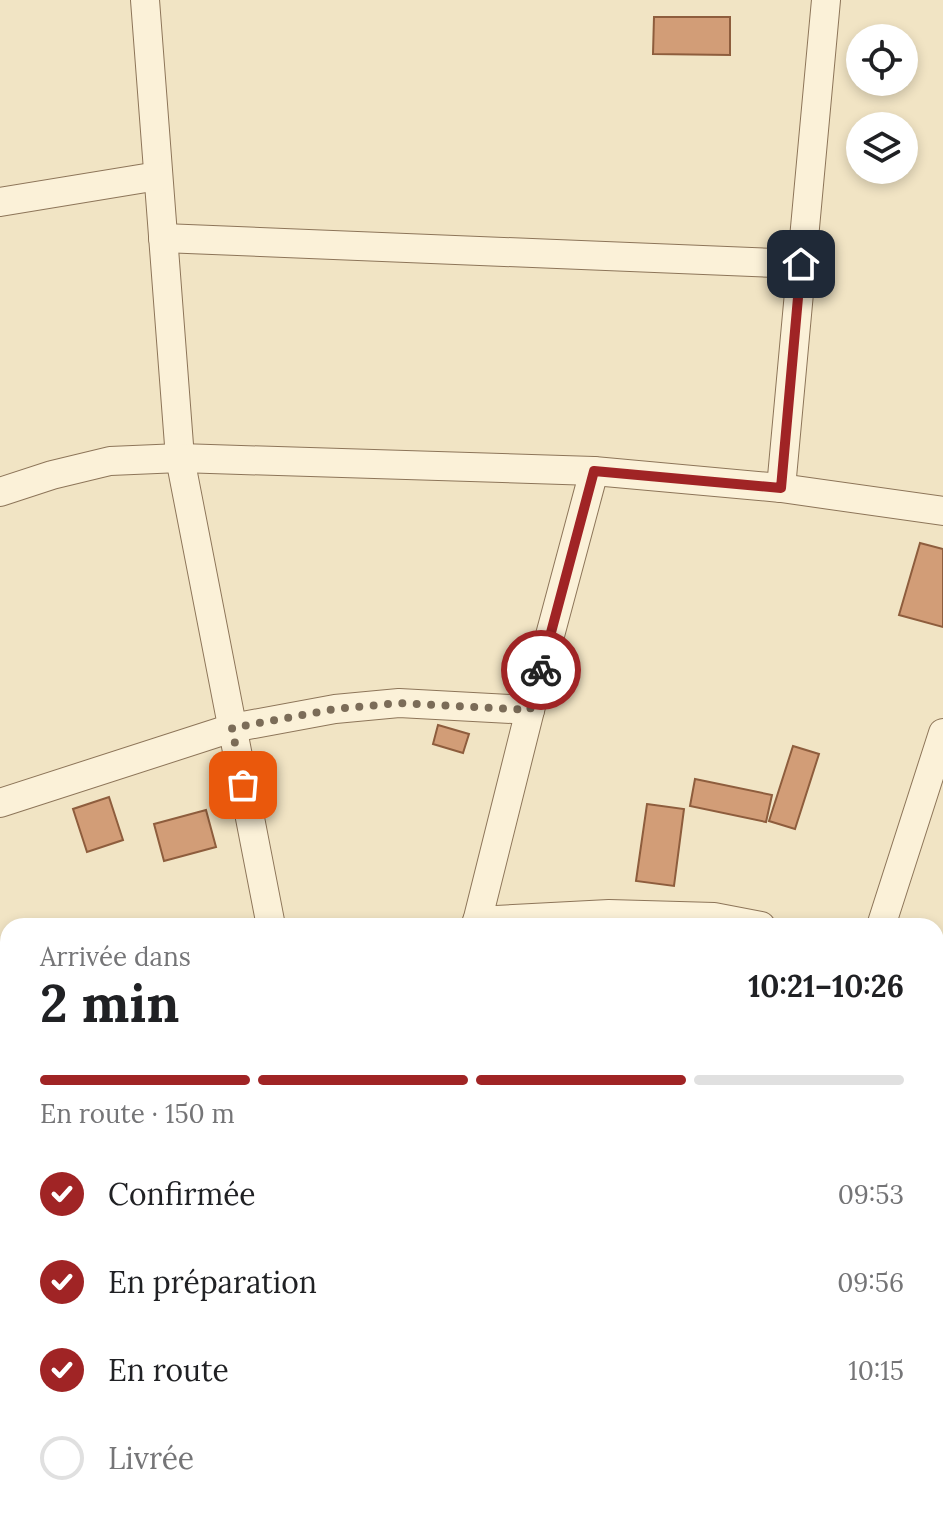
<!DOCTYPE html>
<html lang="fr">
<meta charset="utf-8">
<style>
body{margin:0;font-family:Lora,serif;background:#f2f2f2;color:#202124;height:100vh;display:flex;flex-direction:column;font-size:30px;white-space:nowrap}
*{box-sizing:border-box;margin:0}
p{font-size:26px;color:#757577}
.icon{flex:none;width:44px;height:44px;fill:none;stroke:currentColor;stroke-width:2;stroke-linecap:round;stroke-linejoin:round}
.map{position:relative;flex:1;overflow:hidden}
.side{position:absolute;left:0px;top:918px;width:944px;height:602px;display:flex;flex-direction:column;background:#fff;border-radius:24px 24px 0 0;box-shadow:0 4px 12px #0003}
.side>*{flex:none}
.tools{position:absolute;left:846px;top:24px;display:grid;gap:16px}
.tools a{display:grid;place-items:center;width:72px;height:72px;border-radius:50%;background:#fff;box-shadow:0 4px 12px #0003;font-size:40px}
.pin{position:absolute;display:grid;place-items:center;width:68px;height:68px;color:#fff;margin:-34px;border-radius:16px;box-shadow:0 4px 12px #0006}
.courier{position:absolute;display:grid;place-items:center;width:80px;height:80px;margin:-40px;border:6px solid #a02425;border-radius:50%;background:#fff;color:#222;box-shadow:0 2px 10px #0007}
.headline em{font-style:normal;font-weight:700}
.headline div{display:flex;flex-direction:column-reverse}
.headline{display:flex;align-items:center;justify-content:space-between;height:136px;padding:0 40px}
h1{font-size:52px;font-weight:700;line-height:60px}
.bar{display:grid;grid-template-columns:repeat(4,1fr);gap:12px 8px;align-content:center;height:96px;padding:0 40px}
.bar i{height:10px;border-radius:6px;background:#e0e0e0}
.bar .active{background:#a02425}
.bar p{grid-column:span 4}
ol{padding:0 40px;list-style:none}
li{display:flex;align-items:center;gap:24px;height:88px}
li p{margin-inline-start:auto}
li .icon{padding:8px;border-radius:50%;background:#a02425;color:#fff;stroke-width:4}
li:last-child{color:#757577}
li i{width:44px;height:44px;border:4px solid #e0e0e0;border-radius:50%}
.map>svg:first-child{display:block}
.building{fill:#d29d77;stroke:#8e5d3d;stroke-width:2}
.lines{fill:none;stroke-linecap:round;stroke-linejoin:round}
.minor-casing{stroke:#8d7559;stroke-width:30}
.minor{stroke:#fbf1d8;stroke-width:28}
.done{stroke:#7b6c58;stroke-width:8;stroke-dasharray:0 14.4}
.route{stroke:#a02425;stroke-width:10}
</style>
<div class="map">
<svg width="943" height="1519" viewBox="0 0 943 1519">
<rect width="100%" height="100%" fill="#f1e4c4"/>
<g class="building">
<polygon points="654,17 730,17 730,55 653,54"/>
<polygon points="920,543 943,549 943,627 899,615"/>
<polygon points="438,725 469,734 463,753 433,744"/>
<polygon points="793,746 819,754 795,829 769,821"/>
<polygon points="695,779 772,795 766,822 690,806"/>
<polygon points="109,797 123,840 87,852 73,809"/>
<polygon points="647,804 684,809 674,886 636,881"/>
<polygon points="206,810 216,847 164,861 154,824"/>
<polygon points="938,1250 943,1252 943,1306 936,1304 936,1256"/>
<polygon points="0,1503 8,1504 8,1512 19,1512 18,1519 0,1519"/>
<polygon points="57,1512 102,1512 101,1519 57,1514"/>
<polygon points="122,1512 199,1512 198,1519 121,1519"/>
<polygon points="336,1512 364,1512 366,1519 338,1519"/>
</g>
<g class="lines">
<g class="minor-casing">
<g id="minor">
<polyline points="145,0 180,458 271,926"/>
<polyline points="0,202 158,176"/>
<polyline points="163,238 801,264"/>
<polyline points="781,488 826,0"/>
<polyline points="0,492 52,475 110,461 180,458 594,471 781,488 943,511"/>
<polyline points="0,803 232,728 335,709 399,703 530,710"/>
<polyline points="477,921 609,914 714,917 761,926"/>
<polyline points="476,926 530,710 594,471"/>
<polyline points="881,926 943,733"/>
<polyline points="0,1310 8,1302"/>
<polyline points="936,1352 943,1350"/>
<polyline points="0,1402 8,1403"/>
<polyline points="387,1512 388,1519"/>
<polyline points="743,1512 744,1519"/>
<polyline points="705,1519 710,1512"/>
</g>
</g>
<use href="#minor" class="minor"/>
</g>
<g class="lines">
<polyline class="done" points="243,785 232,728 335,709 399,703 530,710 541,670"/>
<polyline class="route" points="541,670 594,471 781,488 801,264"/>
</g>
</svg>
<div class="tools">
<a><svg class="icon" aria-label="locate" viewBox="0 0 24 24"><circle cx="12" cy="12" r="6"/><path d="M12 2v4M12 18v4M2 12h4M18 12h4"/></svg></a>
<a><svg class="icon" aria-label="layers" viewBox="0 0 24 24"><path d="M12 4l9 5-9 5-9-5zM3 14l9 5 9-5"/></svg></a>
</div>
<div class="pin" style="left:243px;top:785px;background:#ea580c"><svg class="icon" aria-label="bag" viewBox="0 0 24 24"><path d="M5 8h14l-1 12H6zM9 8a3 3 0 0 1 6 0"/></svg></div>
<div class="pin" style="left:801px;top:264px;background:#1f2937"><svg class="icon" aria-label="home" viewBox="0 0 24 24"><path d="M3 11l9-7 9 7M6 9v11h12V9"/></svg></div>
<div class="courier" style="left:541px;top:670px"><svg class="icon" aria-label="bike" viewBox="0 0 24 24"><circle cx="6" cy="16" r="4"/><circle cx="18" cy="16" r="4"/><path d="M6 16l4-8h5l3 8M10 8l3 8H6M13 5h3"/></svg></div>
<section class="side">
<div class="headline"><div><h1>2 min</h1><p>Arrivée dans</p></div><em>10:21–10:26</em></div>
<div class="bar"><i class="active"></i><i class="active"></i><i class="active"></i><i></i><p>En route · 150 m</p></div>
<ol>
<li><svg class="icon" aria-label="check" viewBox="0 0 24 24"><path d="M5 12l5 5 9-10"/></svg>Confirmée<p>09:53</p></li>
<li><svg class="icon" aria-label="check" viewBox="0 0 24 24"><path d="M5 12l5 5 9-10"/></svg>En préparation<p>09:56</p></li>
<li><svg class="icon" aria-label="check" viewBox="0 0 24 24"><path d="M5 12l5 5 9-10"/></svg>En route<p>10:15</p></li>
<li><i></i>Livrée</li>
</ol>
</section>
</div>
